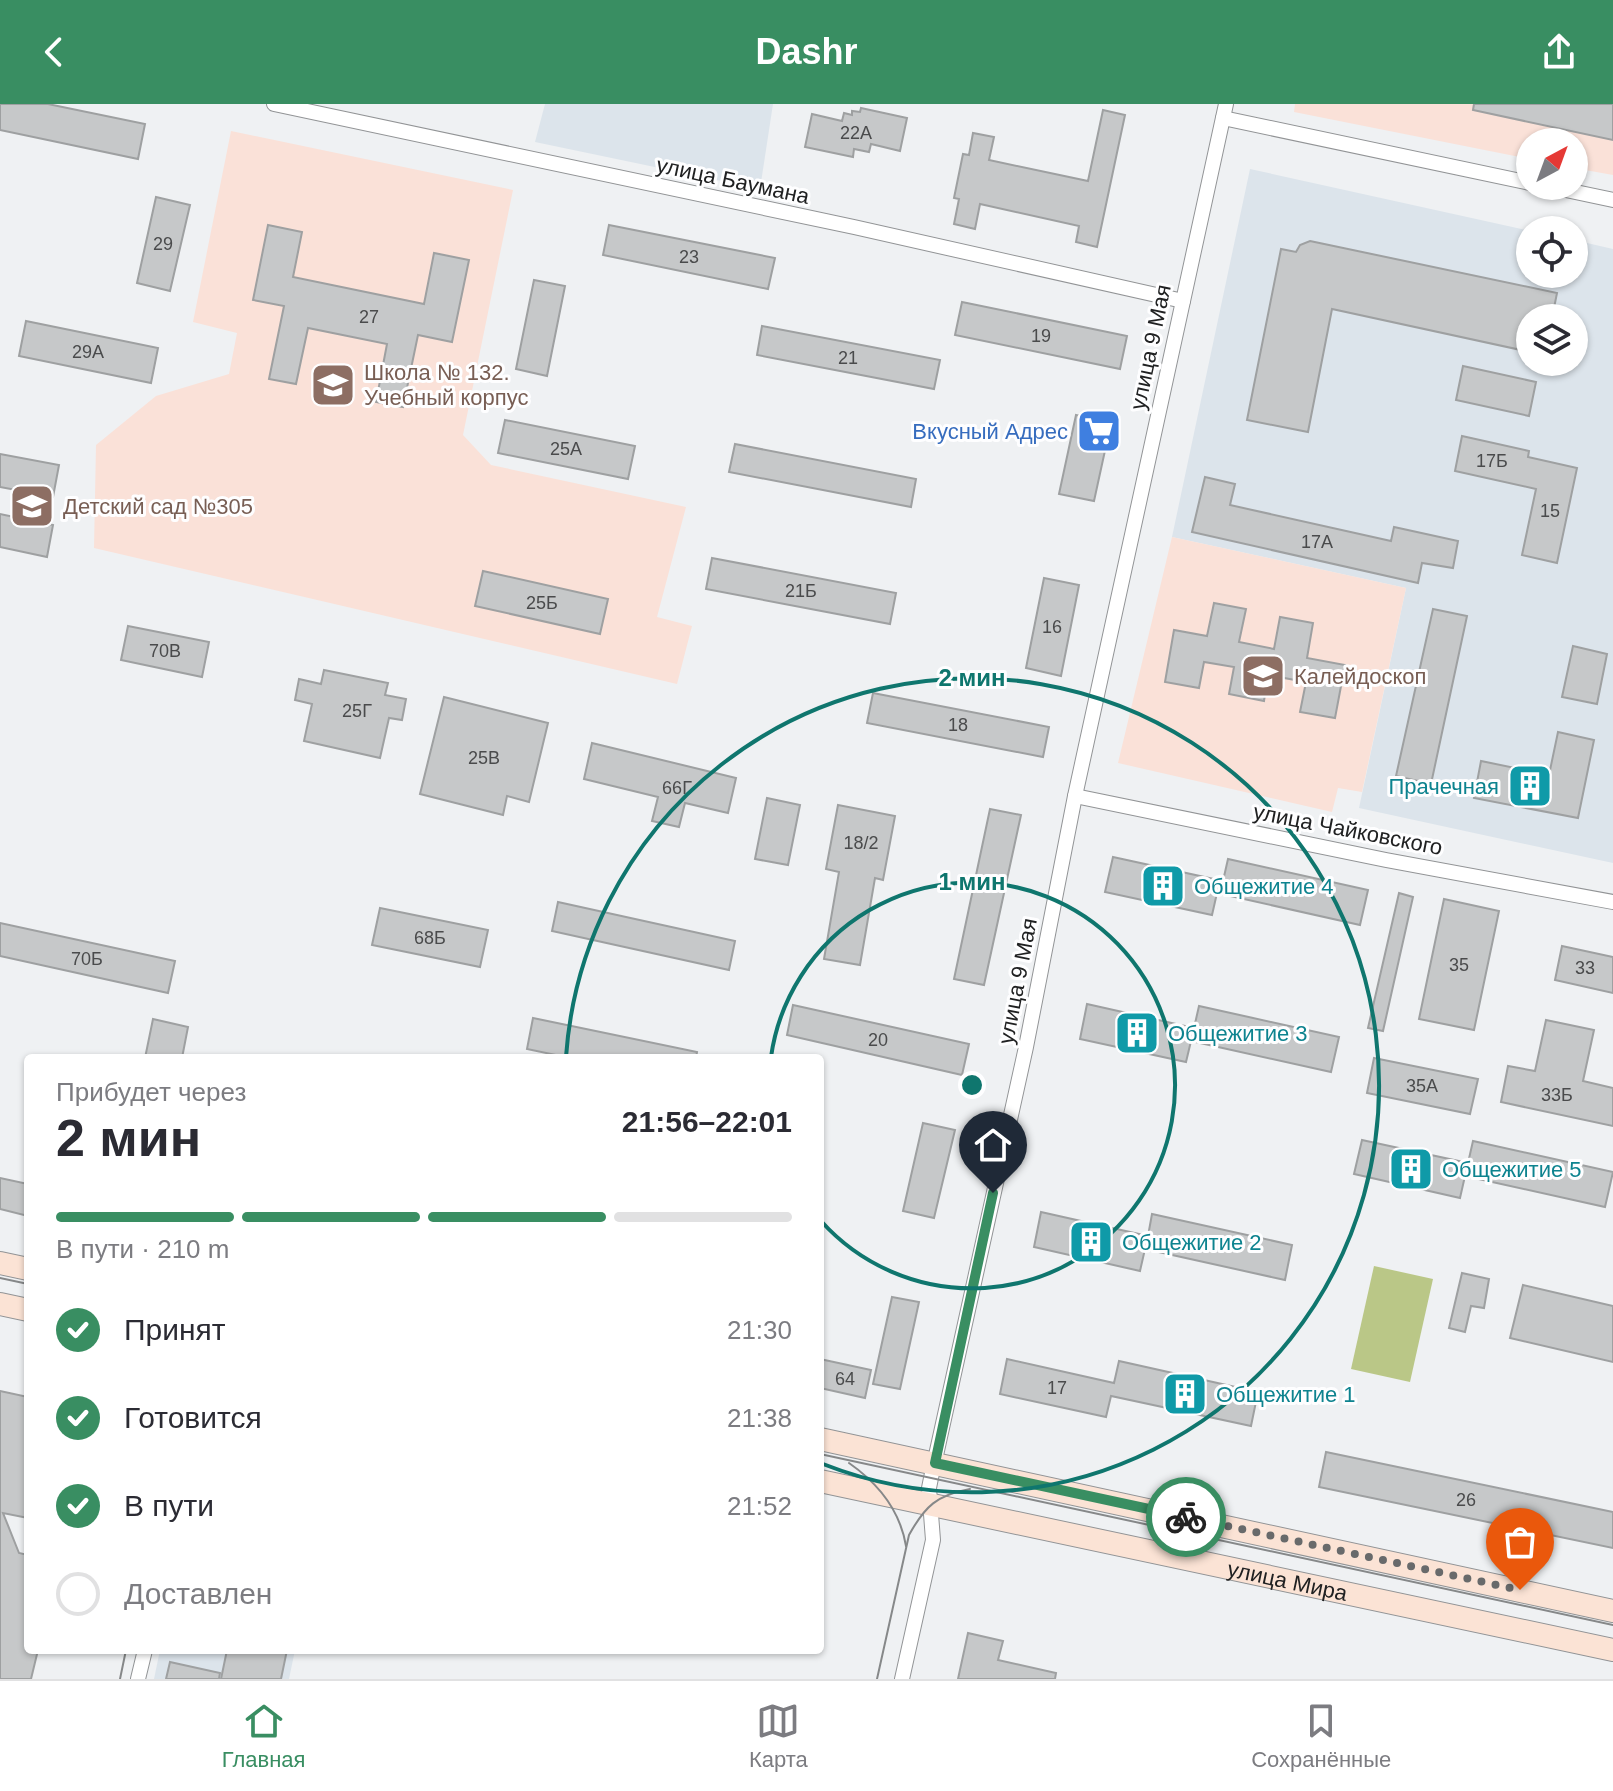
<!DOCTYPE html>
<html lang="ru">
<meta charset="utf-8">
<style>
body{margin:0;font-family:Arial,sans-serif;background:#f7f7f7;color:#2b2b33;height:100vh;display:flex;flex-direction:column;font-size:30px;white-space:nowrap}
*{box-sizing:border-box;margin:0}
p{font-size:26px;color:#7c7c81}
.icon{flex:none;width:44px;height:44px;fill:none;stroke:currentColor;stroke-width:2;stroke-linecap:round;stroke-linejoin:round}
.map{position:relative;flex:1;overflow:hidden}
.drawer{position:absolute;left:24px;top:950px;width:800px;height:600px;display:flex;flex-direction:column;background:#fff;border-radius:8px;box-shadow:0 2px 6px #0004}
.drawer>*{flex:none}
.needle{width:52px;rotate:41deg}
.controls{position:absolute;left:1516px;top:24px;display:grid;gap:16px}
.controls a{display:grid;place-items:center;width:72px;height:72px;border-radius:50%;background:#fff;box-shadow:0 2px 6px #0004;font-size:40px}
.pin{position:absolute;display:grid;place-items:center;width:68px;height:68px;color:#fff;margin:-82px -34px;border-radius:50% 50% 50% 0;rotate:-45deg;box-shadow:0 0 8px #0007}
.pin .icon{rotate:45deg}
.courier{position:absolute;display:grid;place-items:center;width:80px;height:80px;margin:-40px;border:6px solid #398e62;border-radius:50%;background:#fff;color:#222;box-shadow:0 2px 10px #0007}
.summary em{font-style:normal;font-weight:700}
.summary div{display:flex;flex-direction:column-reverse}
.summary{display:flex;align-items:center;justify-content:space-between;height:136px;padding:0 32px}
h1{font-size:52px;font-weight:700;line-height:60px}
.bar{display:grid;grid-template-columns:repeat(4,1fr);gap:12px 8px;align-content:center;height:96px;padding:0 32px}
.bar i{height:10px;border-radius:6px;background:#e1e1e2}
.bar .active{background:#398e62}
.bar p{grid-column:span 4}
ol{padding:0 32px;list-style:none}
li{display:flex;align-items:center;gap:24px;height:88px}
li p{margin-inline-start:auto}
li .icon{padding:8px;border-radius:50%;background:#398e62;color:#fff;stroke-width:4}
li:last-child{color:#7c7c81}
li i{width:44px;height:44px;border:4px solid #e1e1e2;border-radius:50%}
header{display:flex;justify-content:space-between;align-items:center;height:104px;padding:0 32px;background:#398e62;color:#fff;font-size:36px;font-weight:700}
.tab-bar{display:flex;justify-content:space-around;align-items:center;height:112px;border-top:2px solid #e1e1e2;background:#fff;font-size:22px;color:#7c7c81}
.tab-bar a{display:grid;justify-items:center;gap:4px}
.tab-bar .active{color:#398e62}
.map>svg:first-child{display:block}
.built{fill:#dce4eb;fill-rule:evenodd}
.education{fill:#fae1d8}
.green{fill:#bac787}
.building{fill:#c6c8c9;stroke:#9ea0a1;stroke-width:2}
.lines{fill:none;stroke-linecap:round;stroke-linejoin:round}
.minor-casing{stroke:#929496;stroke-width:16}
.secondary-casing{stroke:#929496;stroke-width:24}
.minor{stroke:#fff;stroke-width:14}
.secondary{stroke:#fbe3d5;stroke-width:22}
.tram{stroke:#868889;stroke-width:2}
.done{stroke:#686a6b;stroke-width:8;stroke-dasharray:0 14.4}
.route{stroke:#398e62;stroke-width:10}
.ring{fill:none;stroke:#0f766e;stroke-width:4}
.labels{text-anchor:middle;stroke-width:6;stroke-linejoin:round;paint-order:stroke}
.number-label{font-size:18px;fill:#4a4b4c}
.street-label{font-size:22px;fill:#202122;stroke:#fefeff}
.education-label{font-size:22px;fill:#785e54;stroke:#fefeff;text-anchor:start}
.shop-label{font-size:22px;fill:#366cbe;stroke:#fefeff;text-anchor:end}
.culture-label{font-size:22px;fill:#0d838f;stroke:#fefeff;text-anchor:start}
.centre{fill:#0f766e;stroke:#fefeff;stroke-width:4}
.ring-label{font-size:24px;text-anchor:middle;font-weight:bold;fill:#0f766e;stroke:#fefeff;stroke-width:6;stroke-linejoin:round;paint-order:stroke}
</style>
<header><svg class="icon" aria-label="back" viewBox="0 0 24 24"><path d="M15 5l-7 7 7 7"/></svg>Dashr<svg class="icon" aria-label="share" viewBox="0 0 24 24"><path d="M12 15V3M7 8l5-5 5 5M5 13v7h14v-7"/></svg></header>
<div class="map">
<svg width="1613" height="1575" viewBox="0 0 1613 1575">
<rect width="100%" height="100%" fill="#eff1f3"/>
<g class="built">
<polygon points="545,0 773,0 760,85 535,38"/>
<path d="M1250,65l280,62v43h44v-34l39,9v614l-254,-55 47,-220 -234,-51zM1530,214h44v44h-44z"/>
<polygon points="160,1546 295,1546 289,1575 154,1575"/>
</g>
<g class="education">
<polygon points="1295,0 1613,0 1613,71 1574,64 1574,38 1530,38 1530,55 1294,8"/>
<polygon points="231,27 513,86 463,331 491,361 686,403 657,513 692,522 677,580 94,444 96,341 156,292 229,270 237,229 193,218"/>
<polygon points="1172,433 1406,484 1362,688 1338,684 1332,708 1118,659"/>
</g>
<polygon class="green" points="1374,1162 1433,1175 1410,1278 1351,1265"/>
<g class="building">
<polygon points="0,0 48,0 145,20 138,55 0,26"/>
<polygon points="1474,0 1613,0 1613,36 1473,6"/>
<polygon points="861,4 907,14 900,47 871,40 869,48 854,45 853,53 805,43 812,10 842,17 844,9 852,11 852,7 860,8"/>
<polygon points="1103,6 1125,11 1097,143 1076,138 1079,122 980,100 975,125 954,120 959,95 954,94 963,50 969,51 973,29 994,33 989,56 1088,77"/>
<polygon points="156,93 190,101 170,187 137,179"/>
<polygon points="268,121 302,128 293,173 424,200 434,149 469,156 452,238 418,231 403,303 376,298 387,240 308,224 296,280 269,275 284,202 253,196"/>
<polygon points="609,121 775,154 768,185 603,151"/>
<polygon points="1310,137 1557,189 1552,214 1530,214 1530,248 1332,205 1308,328 1247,316 1281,145 1296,148 1300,141"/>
<polygon points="534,176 565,182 547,272 516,265"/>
<polygon points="962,198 1127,232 1120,265 955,231"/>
<polygon points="26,217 158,244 151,279 19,252"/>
<polygon points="762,222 940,256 934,285 757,251"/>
<polygon points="1463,262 1536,278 1529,312 1456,296"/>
<polygon points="1076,311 1111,319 1094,397 1059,390"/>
<polygon points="505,316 635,342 628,375 498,349"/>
<polygon points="1462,332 1529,347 1528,353 1577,364 1557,459 1522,451 1536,385 1455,367"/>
<polygon points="735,340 916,375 911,403 729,368"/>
<polygon points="0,350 59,361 53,393 43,391 35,417 53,421 47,453 0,443 0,410 19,414 27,388 0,383"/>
<polygon points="1205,373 1235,380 1230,401 1391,437 1394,423 1458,437 1453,464 1422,459 1418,479 1192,428"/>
<polygon points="712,454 896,489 890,520 706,485"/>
<polygon points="483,467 608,495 600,530 475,502"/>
<polygon points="1044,474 1079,481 1061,572 1026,564"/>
<polygon points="1214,499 1246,505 1239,538 1274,545 1280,513 1313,519 1307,554 1345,561 1335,614 1300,608 1306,578 1268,571 1264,597 1229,590 1234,563 1204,558 1199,584 1165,578 1174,526 1207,532"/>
<polygon points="1433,505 1467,512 1431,680 1396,672"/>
<polygon points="128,522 209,538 202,573 121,556"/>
<polygon points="1573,542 1607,550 1597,600 1562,593"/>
<polygon points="324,566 388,579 385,591 406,595 402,616 389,614 380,654 304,637 312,600 295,596 299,575 321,580"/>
<polygon points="873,589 1049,623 1043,653 867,619"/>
<polygon points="444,593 548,619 529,698 507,692 503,711 420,690"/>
<polygon points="1558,628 1594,636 1578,714 1474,694 1481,657 1549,671"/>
<polygon points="592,639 736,674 728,709 685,699 679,723 652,717 658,693 584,675"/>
<polygon points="767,694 800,701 788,761 755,755"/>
<polygon points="838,701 895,712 883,776 875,774 860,861 824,855 839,768 826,765"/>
<polygon points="990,705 1021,711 984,881 954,875"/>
<polygon points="1113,753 1223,777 1228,755 1368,786 1360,821 1217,789 1212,811 1105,788"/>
<polygon points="1399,789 1413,793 1383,927 1368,924"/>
<polygon points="1444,795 1499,807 1474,926 1419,915"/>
<polygon points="558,798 735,837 729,866 552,827"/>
<polygon points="380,804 488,826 480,863 372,841"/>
<polygon points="0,819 175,857 168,889 0,852"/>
<polygon points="1562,842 1613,853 1613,889 1555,876"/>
<polygon points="1087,900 1194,924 1199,902 1339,933 1331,968 1191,937 1186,958 1080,935"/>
<polygon points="793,901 969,940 962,971 787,931"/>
<polygon points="533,914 697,948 696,954 570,954 527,945"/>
<polygon points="153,915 188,923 182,954 145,954"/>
<polygon points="1546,916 1594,926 1583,977 1613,984 1613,1022 1501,998 1508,962 1535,967"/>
<polygon points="1374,954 1478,975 1470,1010 1367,989"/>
<polygon points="923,1019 955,1026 934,1114 903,1107"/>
<polygon points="1362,1036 1468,1059 1473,1037 1613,1068 1605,1103 1465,1072 1460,1094 1354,1070"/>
<polygon points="0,1074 28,1080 28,1112 0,1105"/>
<polygon points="1041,1108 1148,1132 1152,1110 1292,1141 1285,1176 1145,1145 1140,1167 1034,1143"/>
<polygon points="1462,1169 1489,1175 1484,1204 1471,1202 1465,1228 1449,1224"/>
<polygon points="1523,1181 1613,1202 1613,1258 1510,1234"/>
<polygon points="892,1193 919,1198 900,1285 873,1280"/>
<polygon points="820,1255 871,1266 865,1294 820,1284"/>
<polygon points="1007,1255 1114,1279 1119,1257 1258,1288 1251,1322 1111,1292 1106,1313 1000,1290"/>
<polygon points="0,1287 28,1293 28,1414 3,1409 19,1449 28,1451 28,1546 38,1546 31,1575 0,1575"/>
<polygon points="1326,1348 1613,1408 1613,1444 1319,1383"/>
<polygon points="968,1529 1003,1537 998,1556 1056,1569 1055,1575 958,1575"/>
<polygon points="227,1546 287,1546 281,1575 221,1575"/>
<polygon points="170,1558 220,1569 219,1575 166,1575"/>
</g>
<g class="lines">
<g class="minor-casing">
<g id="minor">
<polyline points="274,0 854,123 1183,197"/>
<polyline points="1223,14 1530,79"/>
<polyline points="1547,82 1613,96"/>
<polyline points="1075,692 1386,756 1613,798"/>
<polyline points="138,1575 145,1546"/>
<polyline points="902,1575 933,1436 929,1384 931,1374 1026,943 1075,692 1226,0"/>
</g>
</g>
<g class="secondary-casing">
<g id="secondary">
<polyline points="0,1159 28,1165"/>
<polyline points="0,1200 28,1206"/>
<polyline points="820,1335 1613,1507"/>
<path id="s1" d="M820,1377l793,169"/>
</g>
</g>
<use href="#minor" class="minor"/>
<use href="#secondary" class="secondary"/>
<g class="tram">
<polyline points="0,1174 28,1180"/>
<polyline points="820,1350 1613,1521"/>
<path d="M849,1359c30,21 51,47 57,83"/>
<polyline points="120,1575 126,1546"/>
<path d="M877,1575l32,-144c16,-29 28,-40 61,-46"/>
</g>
</g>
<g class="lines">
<polyline class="done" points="1186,1413 1520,1486"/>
<polyline class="route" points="993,1089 935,1359 1186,1413"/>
</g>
<g class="ring">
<path d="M771 953A203 203 0 1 1 821 1117"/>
<path d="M566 953A407 407 0 1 1 823 1360"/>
</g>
<defs>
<g id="school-square" transform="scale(2.3)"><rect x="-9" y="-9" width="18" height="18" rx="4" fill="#8d6e63" stroke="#fefeff"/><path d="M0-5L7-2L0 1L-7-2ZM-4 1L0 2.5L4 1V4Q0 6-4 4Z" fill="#fff"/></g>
<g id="supermarket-square" transform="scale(2.3)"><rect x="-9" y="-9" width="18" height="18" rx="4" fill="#3f7fe0" stroke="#fefeff"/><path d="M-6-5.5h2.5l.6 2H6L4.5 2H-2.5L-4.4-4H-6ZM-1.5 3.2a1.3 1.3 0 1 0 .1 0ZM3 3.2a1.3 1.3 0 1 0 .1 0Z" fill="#fff"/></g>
<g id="building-square" transform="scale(2.3)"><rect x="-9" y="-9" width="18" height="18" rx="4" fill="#0f9aa8" stroke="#fefeff"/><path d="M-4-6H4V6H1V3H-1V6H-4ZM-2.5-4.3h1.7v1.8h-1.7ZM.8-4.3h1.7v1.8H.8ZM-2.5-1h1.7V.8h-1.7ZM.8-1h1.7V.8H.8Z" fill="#fff"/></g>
</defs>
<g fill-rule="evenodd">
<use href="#school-square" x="333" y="281"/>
<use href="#supermarket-square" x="1099" y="327"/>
<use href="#school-square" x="32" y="402"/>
<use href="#school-square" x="1263" y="572"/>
<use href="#building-square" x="1530" y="682"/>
<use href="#building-square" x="1163" y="782"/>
<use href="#building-square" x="1137" y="929"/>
<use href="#building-square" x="1411" y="1065"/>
<use href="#building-square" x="1091" y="1138"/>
<use href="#building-square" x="1185" y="1290"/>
</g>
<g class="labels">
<g class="number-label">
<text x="856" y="35">22А</text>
<text x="163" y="146">29</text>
<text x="689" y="159">23</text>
<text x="369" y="219">27</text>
<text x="1041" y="238">19</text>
<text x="88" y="254">29А</text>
<text x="848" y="260">21</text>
<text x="566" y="351">25А</text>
<text x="1492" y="363">17Б</text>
<text x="1550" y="413">15</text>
<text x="1317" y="444">17А</text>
<text x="801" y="493">21Б</text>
<text x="542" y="505">25Б</text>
<text x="1052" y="529">16</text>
<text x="165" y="553">70В</text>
<text x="357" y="613">25Г</text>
<text x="958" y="627">18</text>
<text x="484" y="660">25В</text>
<text x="677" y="690">66Г</text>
<text x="861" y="745">18/2</text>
<text x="430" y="840">68Б</text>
<text x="87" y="861">70Б</text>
<text x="1459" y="867">35</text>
<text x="1585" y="870">33</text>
<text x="878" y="942">20</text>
<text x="1422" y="988">35А</text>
<text x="1557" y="997">33Б</text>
<text x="845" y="1281">64</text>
<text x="1057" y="1290">17</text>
<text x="1466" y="1402">26</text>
</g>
<g class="street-label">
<text transform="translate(733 76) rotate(12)" y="8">улица Баумана</text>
<text transform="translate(1150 243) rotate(-78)" y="8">улица 9 Мая</text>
<text transform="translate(1348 725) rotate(11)" y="8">улица Чайковского</text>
<text transform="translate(1017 877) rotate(-79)" y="8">улица 9 Мая</text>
<text dy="8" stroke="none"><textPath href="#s1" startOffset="478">улица Мира</textPath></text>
</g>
<g class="education-label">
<text x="364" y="276">Школа № 132.<tspan x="364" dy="25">Учебный корпус</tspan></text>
<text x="63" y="410">Детский сад №305</text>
<text x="1294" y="580">Калейдоскоп</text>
</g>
<g class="shop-label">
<text x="1068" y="335">Вкусный Адрес</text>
</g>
<g class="culture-label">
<text x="1499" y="690" text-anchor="end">Прачечная</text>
<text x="1194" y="790">Общежитие 4</text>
<text x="1168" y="937">Общежитие 3</text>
<text x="1442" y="1073">Общежитие 5</text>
<text x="1122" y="1146">Общежитие 2</text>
<text x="1216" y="1298">Общежитие 1</text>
</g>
</g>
<circle cx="972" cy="981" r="12" class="centre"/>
<g class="ring-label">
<text x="972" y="582">2 мин</text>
<text x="972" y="786">1 мин</text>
</g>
</svg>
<div class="controls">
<a><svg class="needle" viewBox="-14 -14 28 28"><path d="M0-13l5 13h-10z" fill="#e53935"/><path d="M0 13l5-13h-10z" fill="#7c7c81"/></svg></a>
<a><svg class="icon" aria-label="locate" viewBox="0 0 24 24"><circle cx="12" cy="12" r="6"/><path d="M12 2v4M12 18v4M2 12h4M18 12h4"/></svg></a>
<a><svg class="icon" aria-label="layers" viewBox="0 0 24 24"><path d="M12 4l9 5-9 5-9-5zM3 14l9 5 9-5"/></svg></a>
</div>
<div class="pin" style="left:1520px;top:1486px;background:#ea580c"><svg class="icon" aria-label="bag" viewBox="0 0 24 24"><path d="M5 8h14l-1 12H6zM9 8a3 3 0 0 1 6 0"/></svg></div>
<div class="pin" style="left:993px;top:1089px;background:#1f2937"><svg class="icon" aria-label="home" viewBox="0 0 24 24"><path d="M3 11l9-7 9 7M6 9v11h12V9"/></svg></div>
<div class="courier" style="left:1186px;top:1413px"><svg class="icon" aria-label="bike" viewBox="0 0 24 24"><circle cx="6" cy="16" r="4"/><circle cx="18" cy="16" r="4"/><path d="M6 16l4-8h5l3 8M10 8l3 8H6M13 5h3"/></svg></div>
<section class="drawer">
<div class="summary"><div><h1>2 мин</h1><p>Прибудет через</p></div><em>21:56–22:01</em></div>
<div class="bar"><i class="active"></i><i class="active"></i><i class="active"></i><i></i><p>В пути · 210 m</p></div>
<ol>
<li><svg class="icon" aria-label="check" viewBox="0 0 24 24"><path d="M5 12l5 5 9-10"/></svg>Принят<p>21:30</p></li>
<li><svg class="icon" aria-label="check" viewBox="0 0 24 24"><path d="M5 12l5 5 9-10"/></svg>Готовится<p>21:38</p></li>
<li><svg class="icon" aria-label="check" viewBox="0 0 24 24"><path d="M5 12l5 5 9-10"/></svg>В пути<p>21:52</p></li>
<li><i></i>Доставлен</li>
</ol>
</section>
</div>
<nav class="tab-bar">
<a class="active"><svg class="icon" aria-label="home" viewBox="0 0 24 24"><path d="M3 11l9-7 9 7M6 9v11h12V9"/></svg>Главная</a>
<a><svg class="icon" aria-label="map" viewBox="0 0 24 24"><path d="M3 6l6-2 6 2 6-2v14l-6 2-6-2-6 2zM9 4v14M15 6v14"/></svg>Карта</a>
<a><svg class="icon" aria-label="saved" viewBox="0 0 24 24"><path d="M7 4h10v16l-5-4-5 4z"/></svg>Сохранённые</a>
</nav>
